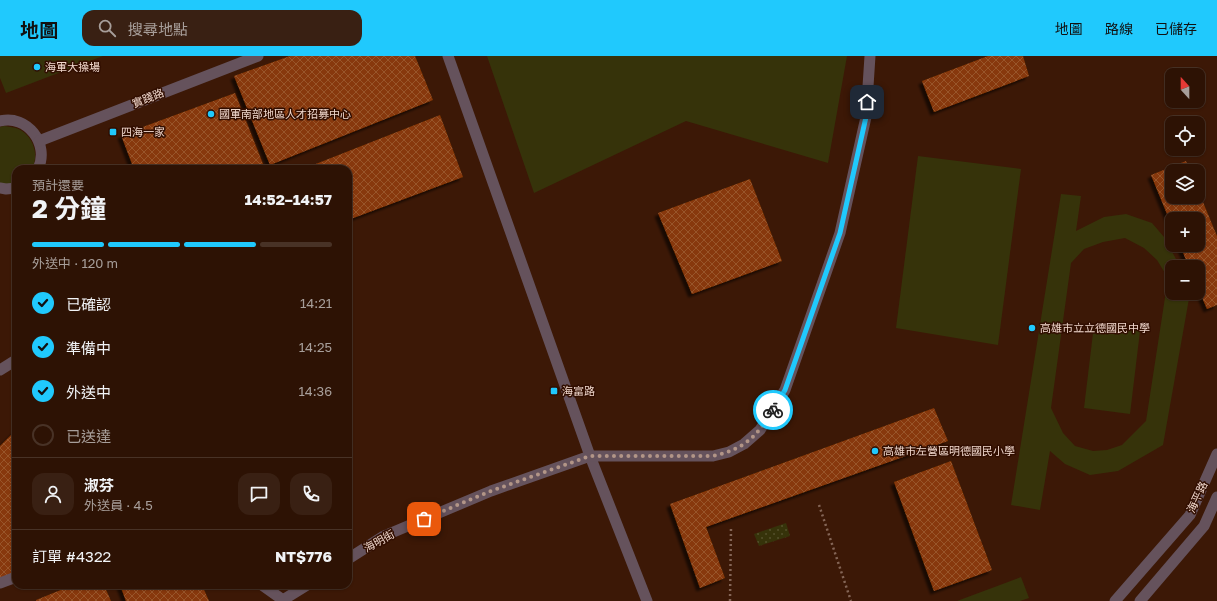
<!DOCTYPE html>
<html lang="zh-TW">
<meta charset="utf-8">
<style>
body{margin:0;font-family:"Golos Text","Noto Sans TC",sans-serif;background:#392013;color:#f1f3f6;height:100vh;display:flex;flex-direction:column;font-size:15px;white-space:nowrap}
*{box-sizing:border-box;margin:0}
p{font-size:13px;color:#a79e9a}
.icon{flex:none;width:22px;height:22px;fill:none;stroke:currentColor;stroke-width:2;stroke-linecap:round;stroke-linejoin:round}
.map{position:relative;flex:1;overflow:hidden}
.details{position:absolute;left:12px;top:109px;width:340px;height:424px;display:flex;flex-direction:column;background:#2d1204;border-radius:12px;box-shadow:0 1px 3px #0004,0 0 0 1px #483226}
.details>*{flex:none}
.needle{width:26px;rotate:339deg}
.fabs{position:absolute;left:1165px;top:12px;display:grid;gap:8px}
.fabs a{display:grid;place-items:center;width:40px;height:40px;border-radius:8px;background:#2d1204;box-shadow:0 1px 3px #0004,0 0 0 1px #483226;font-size:20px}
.pin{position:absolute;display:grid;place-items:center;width:34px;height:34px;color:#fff;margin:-17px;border-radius:8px;box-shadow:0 2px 6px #0006}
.courier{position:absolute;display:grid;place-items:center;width:40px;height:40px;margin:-20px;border:3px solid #20c9fd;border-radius:50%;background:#fff;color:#222;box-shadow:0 1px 5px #0007}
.summary em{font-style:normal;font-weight:700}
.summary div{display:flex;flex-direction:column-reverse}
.summary{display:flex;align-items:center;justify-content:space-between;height:68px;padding:0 20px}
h1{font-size:26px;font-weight:700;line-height:30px}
.bar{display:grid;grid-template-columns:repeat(4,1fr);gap:6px 4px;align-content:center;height:48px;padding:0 20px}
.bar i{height:5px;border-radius:3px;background:#483226}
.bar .current{background:#20c9fd}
.bar p{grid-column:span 4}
.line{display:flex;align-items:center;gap:10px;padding:0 20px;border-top:1px solid #483226}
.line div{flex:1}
.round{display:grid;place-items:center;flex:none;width:42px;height:42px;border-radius:12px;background:#392013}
ol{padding:0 20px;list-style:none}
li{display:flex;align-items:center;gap:12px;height:44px}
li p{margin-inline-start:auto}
li .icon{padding:4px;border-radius:50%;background:#20c9fd;color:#111;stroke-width:4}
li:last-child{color:#a79e9a}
li i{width:22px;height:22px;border:2px solid #483226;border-radius:50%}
header{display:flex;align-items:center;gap:24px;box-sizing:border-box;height:56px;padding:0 20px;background:#20c9fd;color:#111}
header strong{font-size:19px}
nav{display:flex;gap:22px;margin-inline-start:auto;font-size:14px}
.search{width:280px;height:36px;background:#392013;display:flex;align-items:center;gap:10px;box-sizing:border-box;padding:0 14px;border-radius:12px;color:#a79e9a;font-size:15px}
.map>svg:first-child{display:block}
.green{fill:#36330a;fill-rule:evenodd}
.park{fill:url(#park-dots)}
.building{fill:url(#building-cross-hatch);filter:url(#shadow)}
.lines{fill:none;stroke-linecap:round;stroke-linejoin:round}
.path{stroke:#846556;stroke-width:2.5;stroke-dasharray:2 3;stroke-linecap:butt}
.service{stroke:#65525c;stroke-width:11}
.minor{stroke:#65525c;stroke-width:11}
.tertiary{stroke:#65525c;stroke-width:11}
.done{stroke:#b29587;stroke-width:4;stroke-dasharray:0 7.2}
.route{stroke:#20c9fd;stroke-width:5}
.poi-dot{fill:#20c9fd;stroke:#310e00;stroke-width:1.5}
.labels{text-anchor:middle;stroke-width:3;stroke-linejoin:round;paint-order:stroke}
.poi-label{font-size:11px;fill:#f1d8cd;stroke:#310e00;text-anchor:start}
.street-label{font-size:11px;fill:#f1d8cd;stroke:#310e00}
</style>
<header>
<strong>地圖</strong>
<div class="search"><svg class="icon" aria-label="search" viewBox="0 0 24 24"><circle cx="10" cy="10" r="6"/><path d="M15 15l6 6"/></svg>搜尋地點</div>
<nav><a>地圖</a><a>路線</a><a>已儲存</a></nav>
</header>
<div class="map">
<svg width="1217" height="545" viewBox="0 0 1217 545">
<defs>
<pattern id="park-dots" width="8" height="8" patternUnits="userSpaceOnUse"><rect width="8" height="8" fill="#36330a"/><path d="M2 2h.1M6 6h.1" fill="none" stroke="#54502c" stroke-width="1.8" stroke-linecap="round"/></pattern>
<pattern id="building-cross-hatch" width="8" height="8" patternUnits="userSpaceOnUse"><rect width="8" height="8" fill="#873807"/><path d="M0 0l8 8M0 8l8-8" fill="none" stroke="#98542a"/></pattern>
<filter id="shadow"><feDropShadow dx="-3.5" dy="3.5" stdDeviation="1" flood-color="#0009"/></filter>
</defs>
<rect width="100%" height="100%" fill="#3c1806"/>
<g class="green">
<polygon points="0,0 103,0 6,37 0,22"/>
<polygon points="487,0 847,0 828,107 686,65 534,137"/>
<path d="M4,70c6,1 13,1 18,5 12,8 17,25 10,38h-16v13l-3,2h-13v-57z"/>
<polygon points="918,100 1021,113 998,289 896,272"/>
<path d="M1061,138l20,2 -5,35 28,-14 22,-3 26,9 12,14 12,22 6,8h-10v26h18l-27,152 -45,26 -28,4 -25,-11 -15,-13 -10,59 -29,-5zM1125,182l19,10 13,12 11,18 -22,143 -24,24 -15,5 -14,1 -18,-5 -12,-13 -12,-25 20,-145 13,-14 19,-7z"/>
<polygon points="1094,269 1140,275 1130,358 1084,352"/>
<polygon points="1021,521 1029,542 1020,545 957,545"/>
</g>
<polygon class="park" points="786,467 790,480 759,490 754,478"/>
<g class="building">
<polygon points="290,0 415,0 433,44 270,109 234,20"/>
<polygon points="988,0 1023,0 1029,20 934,56 922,25"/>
<polygon points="235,37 263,108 252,113 134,113 121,79"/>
<polygon points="440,59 463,121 348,164 348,113 303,113"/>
<polygon points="1186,105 1190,115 1172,115 1172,141 1198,141 1198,134 1217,180 1217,249 1207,253 1198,232 1198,211 1189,211 1180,189 1198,189 1198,163 1172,163 1172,170 1151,119"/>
<polygon points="750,123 782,205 692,238 658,157"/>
<polygon points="934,352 948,385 706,471 725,522 700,532 670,448"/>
<polygon points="16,374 16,514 0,526 0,390"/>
<polygon points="951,405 992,514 934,535 894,426"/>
<polygon points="73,529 104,529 111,545 36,545 36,544"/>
<polygon points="120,529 202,529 209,545 126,545"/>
</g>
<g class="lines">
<g class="path">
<polyline points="819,449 851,545"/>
<polyline points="730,545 731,472"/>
</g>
<g class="service">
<polyline points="0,314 16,304"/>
<polyline points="0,527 16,521"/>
<polyline points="262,529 283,544"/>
</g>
<g class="minor">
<polyline points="448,0 590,400 647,545"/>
<path d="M0,65c27,-7 50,23 38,48"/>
<polyline points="39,85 258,0"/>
<polyline points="0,132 6,133 16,132"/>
<polyline points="348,503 384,480 491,435 590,400 713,400 729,396 744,388 760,374 785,334 840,177 866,61 870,0"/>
<polyline points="283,544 307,529"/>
</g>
<g class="tertiary">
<polyline points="1115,545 1190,459 1217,398"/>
<polyline points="1140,545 1204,470 1217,441"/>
</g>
</g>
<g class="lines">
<path class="done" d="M424,463l67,-28 99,-35h123c32,-7 44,-20 60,-46"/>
<polyline class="route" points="773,354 785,334 840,177 866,61 867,46"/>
</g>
<g class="poi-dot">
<circle cx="37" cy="11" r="4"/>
<circle cx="211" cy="58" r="4"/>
<rect x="109" y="72" width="8" height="8" rx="2"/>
<circle cx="1032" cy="272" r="4"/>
<rect x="550" y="331" width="8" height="8" rx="2"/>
<circle cx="875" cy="395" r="4"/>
</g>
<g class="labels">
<g class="poi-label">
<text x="45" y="15">海軍大操場</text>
<text x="219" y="62">國軍南部地區人才招募中心</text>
<text x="121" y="80">四海一家</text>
<text x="1040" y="276">高雄市立立德國民中學</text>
<text x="562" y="339">海富路</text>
<text x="883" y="399">高雄市左營區明德國民小學</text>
</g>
<g class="street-label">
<text transform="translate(148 42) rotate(-21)" y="4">實踐路</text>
<text transform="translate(1197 441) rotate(-65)" y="4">海平路</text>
<text transform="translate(379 485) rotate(-29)" y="4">海明街</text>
</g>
</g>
</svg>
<div class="fabs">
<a><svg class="needle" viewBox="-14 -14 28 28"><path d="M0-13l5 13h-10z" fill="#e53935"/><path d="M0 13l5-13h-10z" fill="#a79e9a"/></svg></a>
<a><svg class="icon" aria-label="locate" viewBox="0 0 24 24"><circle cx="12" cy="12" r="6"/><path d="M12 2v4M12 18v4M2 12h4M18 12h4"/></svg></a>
<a><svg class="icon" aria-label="layers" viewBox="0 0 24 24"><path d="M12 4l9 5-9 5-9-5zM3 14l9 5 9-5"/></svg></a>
<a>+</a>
<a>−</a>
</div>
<div class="pin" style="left:424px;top:463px;background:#ea580c"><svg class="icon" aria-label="bag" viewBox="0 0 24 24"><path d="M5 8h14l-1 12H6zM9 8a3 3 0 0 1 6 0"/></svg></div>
<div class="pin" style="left:867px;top:46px;background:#1f2937"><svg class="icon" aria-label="home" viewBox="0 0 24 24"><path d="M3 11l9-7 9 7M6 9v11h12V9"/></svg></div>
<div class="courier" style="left:773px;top:354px"><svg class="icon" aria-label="bike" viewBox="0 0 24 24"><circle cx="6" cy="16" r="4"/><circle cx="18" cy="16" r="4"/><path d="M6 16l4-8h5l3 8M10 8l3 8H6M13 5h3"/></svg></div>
<section class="details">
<div class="summary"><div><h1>2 分鐘</h1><p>預計還要</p></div><em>14:52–14:57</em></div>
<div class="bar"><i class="current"></i><i class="current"></i><i class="current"></i><i></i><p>外送中 · 120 m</p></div>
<ol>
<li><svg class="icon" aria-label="check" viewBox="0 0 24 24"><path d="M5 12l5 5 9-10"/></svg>已確認<p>14:21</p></li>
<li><svg class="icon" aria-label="check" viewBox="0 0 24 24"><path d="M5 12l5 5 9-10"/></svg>準備中<p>14:25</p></li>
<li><svg class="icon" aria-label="check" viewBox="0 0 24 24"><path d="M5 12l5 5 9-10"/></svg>外送中<p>14:36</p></li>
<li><i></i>已送達</li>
</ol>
<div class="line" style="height:72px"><a class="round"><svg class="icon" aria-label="person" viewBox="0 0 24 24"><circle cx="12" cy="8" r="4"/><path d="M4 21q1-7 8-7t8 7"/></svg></a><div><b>淑芬</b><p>外送員 · 4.5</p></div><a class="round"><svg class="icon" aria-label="chat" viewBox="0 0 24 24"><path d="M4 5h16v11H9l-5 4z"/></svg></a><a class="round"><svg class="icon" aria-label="phone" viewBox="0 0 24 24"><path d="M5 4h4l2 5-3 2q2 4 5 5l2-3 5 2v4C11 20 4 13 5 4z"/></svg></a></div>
<div class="line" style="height:52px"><div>訂單 #4322</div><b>NT$776</b></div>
</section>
</div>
